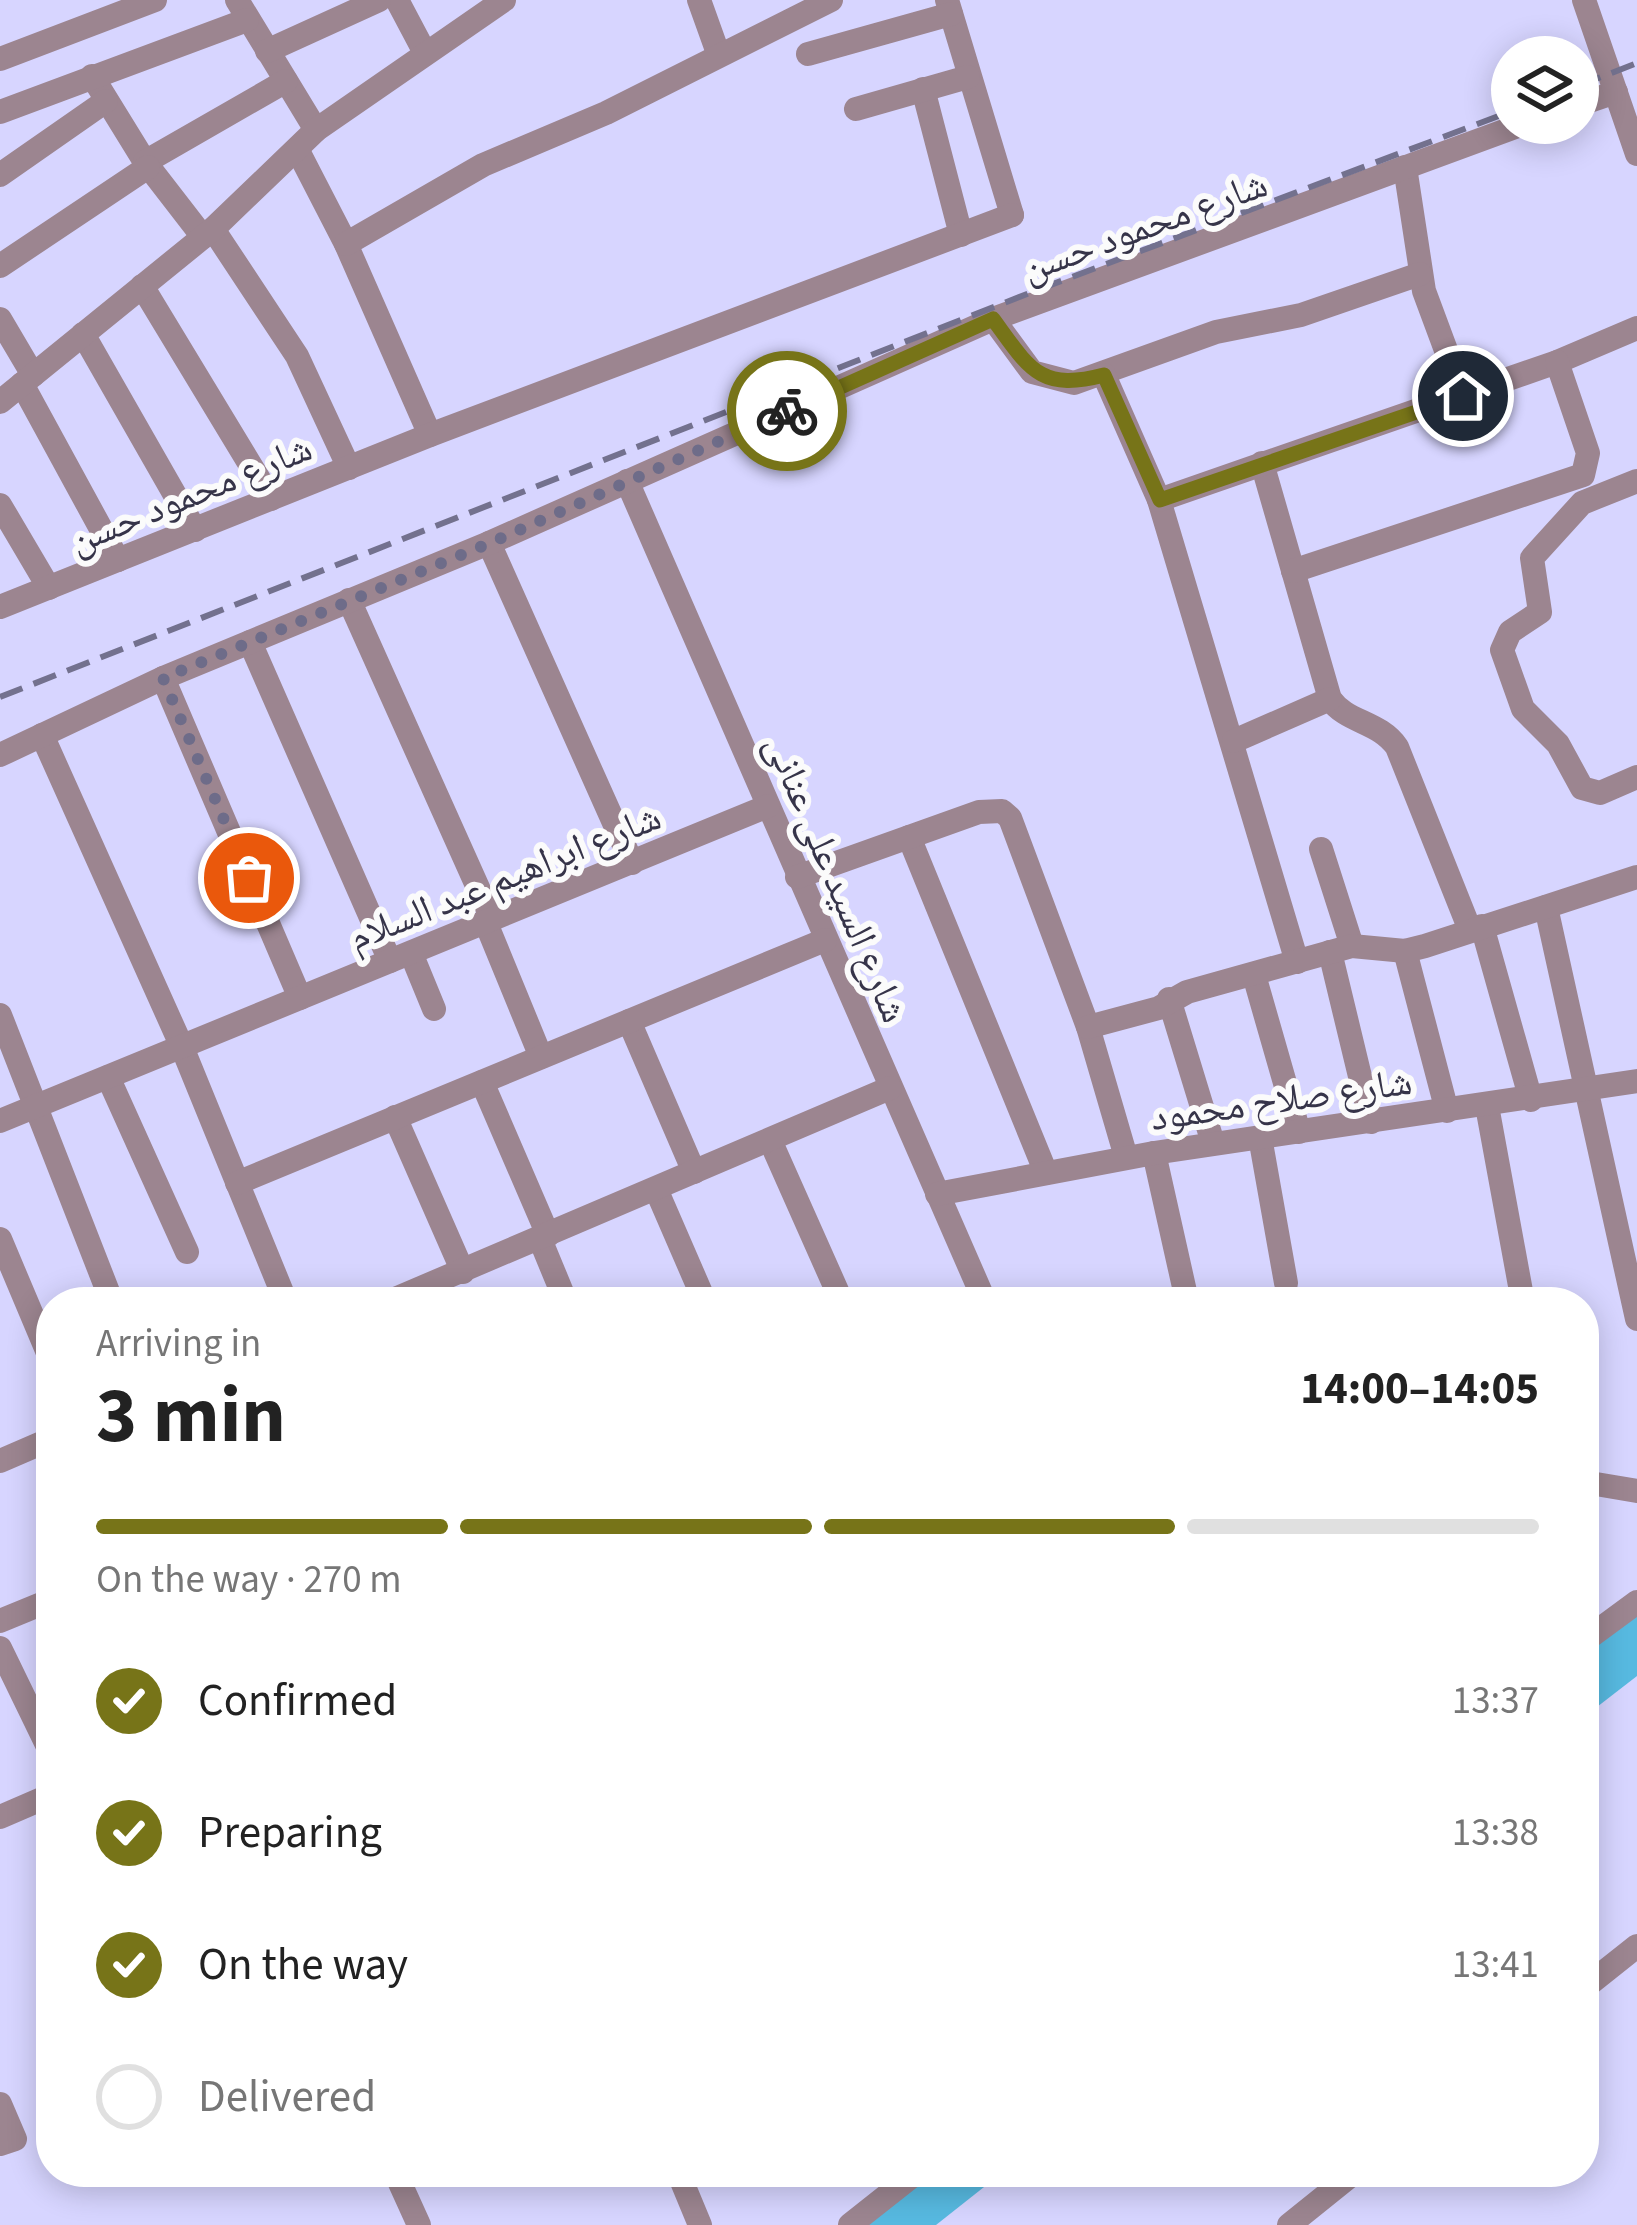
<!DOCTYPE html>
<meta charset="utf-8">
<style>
body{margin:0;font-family:"Source Sans 3","Noto Naskh Arabic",sans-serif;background:#f6f6f6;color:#222;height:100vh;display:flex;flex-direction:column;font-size:45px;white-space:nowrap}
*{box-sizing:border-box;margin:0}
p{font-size:39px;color:#767676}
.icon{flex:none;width:66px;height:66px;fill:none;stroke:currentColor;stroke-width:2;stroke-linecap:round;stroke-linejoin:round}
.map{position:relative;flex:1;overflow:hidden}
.panel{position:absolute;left:36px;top:1287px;width:1563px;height:900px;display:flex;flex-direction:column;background:#fff;border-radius:48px;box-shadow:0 6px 30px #0003}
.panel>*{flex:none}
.fabs{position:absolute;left:1491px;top:36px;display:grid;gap:24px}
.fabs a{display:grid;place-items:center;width:108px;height:108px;border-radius:50%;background:#fff;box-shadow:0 6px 30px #0003;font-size:60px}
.pin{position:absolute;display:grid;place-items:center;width:102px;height:102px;color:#fff;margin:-51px;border:6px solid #fff;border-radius:50%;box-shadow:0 3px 12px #0007}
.courier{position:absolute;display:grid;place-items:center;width:120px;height:120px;margin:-60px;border:9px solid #777418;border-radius:50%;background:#fff;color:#222;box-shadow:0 3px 15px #0007}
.overview em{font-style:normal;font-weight:700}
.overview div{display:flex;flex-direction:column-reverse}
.overview{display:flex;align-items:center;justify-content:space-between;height:204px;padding:0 60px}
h1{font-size:78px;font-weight:700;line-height:90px}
.bar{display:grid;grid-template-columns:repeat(4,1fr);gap:18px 12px;align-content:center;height:144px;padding:0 60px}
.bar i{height:15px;border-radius:9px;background:#e0e0e0}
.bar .on{background:#777418}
.bar p{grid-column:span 4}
ol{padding:0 60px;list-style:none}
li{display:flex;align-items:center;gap:36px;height:132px}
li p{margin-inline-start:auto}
li .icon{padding:12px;border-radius:50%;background:#777418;color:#fff;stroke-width:4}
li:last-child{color:#767676}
li i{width:66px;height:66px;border:6px solid #e0e0e0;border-radius:50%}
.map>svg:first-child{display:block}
.water{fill:#57b9e0}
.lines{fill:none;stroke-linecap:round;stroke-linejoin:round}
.minor{stroke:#9c8590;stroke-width:24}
.tertiary{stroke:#9c8590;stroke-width:24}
.rail{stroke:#73718e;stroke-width:6;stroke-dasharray:24 12;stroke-linecap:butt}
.done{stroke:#6e6c89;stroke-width:12;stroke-dasharray:0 21.6}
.route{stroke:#777418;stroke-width:15}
.labels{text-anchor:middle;stroke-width:12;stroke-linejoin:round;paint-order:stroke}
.street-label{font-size:39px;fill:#363449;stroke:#fbfbfb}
</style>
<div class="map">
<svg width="1637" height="2225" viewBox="0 0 1637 2225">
<rect width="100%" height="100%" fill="#d7d5ff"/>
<g class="water">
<polygon points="1637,1607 1637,1676 1584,1717 1584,1648"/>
<polygon points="928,2172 1003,2172 936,2225 862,2225"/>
</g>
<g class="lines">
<g class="minor">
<polyline points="237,0 316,130"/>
<polyline points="397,0 424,51"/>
<polyline points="699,0 718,53"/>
<polyline points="947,0 1012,215"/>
<polyline points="267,51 379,0"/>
<polyline points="808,54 951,14"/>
<polyline points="0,59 155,0"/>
<polyline points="92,76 145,162 203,237"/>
<polyline points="923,89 961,235"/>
<polyline points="1578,105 1616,92"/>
<polyline points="856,109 968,77"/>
<polyline points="0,112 247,20"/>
<polyline points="297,149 346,244 430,435"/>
<polyline points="145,162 286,81"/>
<polyline points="1405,167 1424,291 1463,396"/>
<polyline points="0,175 106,101"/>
<polyline points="213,229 297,356 349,468"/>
<polyline points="346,244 483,165 606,113 831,0"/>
<polyline points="0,266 148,167"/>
<polyline points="142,286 271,499"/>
<polyline points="0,319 33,375"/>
<polyline points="993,319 1032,372 1074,383 1216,332 1301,315 1420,274"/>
<polyline points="83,334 195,530"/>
<polyline points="1104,375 1159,500 1297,962"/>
<polyline points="22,384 118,560"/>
<polyline points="0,402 213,229 316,130 504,0"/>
<path d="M1262,463l68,236c17,24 49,22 67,48l73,183"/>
<polyline points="627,481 985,1302"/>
<polyline points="1637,481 1582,503 1532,558 1540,612 1510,632 1502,650 1523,709 1558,744 1582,788 1600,793 1637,777"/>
<polyline points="1159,500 1557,362 1637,328"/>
<polyline points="0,505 49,588"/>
<polyline points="489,543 632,863"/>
<polyline points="1293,571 1583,475 1588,453 1557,362"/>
<polyline points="349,600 492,919"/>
<polyline points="250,642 390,961"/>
<polyline points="163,678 300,998"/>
<polyline points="42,735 182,1047 286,1302"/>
<polyline points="1234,741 1330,699"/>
<polyline points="0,755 163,678 489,543 993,319 1526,123"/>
<polyline points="909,837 1046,1173"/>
<polyline points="1321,849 1352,946"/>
<polyline points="797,877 979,812 1002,811 1010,818 1088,1027 1126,1157"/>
<polyline points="1546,907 1637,1319"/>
<polyline points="486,923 541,1057"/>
<polyline points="1482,926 1531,1100"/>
<polyline points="1405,951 1447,1111"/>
<polyline points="1330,952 1371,1122"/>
<polyline points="411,953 434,1009"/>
<polyline points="1254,975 1299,1132"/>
<polyline points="1169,999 1213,1143"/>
<polyline points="0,1015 112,1302"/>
<polyline points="629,1021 694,1172"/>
<polyline points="1088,1027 1159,1008 1187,992 1352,946 1405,951 1425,946 1637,877"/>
<polyline points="108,1077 187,1252"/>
<polyline points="482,1082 548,1235"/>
<polyline points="1487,1106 1523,1302"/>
<polyline points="395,1117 463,1272"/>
<polyline points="0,1121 768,806"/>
<polyline points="1260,1137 1286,1283"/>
<polyline points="770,1140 842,1302"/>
<polyline points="1154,1153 1186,1296"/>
<polyline points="237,1183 825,940"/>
<polyline points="656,1189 705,1302"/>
<polyline points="937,1194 1154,1153 1637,1081"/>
<polyline points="0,1239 51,1360"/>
<polyline points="540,1239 566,1302"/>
<polyline points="388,1302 890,1088"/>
<polyline points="0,1461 51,1439"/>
<polyline points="1584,1482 1637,1491"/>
<polyline points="0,1621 51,1600"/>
<polyline points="1584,1641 1637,1602"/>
<polyline points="0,1648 51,1753"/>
<polyline points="0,1817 51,1795"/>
<polyline points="1584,1988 1637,1946"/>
<polyline points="0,2104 15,2139 0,2144"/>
<polyline points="395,2172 419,2225"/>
<polyline points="678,2172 700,2225"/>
<polyline points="850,2225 917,2172"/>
<polyline points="1289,2225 1355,2172"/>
</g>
<g class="tertiary">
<polyline points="1584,0 1637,154"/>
<polyline points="0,607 430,435 1012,215"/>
</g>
<g class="rail">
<polyline points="1578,86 1637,63"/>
<polyline points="0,697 1032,292 1512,111"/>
</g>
</g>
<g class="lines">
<polyline class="done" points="249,878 163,678 490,543 787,411"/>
<path class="route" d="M787,411l206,-92c36,49 46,73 111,56l56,125 303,-104"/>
</g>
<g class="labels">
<g class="street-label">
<text transform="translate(1144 225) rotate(-20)" y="14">شارع محمود حسن</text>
<text transform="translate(190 493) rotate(-22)" y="14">شارع محمود حسن</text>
<text transform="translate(504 876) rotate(-22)" y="14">شارع ابراهيم عبد السلام</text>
<text transform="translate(838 878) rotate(67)" y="14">شارع السيد على عنانى</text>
<text transform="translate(1281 1098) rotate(-8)" y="14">شارع صلاح محمود</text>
</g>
</g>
</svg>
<div class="fabs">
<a><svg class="icon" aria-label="layers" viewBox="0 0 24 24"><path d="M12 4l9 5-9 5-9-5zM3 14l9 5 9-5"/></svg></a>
</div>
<div class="pin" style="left:249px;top:878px;background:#ea580c"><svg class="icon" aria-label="bag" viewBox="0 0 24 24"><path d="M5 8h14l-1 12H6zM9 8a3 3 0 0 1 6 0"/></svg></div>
<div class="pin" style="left:1463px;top:396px;background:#1f2937"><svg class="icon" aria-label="home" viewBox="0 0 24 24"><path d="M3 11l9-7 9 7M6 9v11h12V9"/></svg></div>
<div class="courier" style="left:787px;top:411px"><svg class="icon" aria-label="bike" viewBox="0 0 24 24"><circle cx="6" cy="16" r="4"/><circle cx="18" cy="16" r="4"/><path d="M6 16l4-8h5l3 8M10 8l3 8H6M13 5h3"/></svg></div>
<section class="panel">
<div class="overview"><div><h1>3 min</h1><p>Arriving in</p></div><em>14:00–14:05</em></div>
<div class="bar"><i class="on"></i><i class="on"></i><i class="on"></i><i></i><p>On the way · 270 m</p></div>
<ol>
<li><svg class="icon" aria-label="check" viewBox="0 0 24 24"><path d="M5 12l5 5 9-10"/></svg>Confirmed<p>13:37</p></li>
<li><svg class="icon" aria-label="check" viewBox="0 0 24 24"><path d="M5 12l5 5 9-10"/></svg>Preparing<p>13:38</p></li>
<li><svg class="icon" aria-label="check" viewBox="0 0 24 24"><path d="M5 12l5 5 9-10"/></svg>On the way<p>13:41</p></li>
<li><i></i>Delivered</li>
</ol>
</section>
</div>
